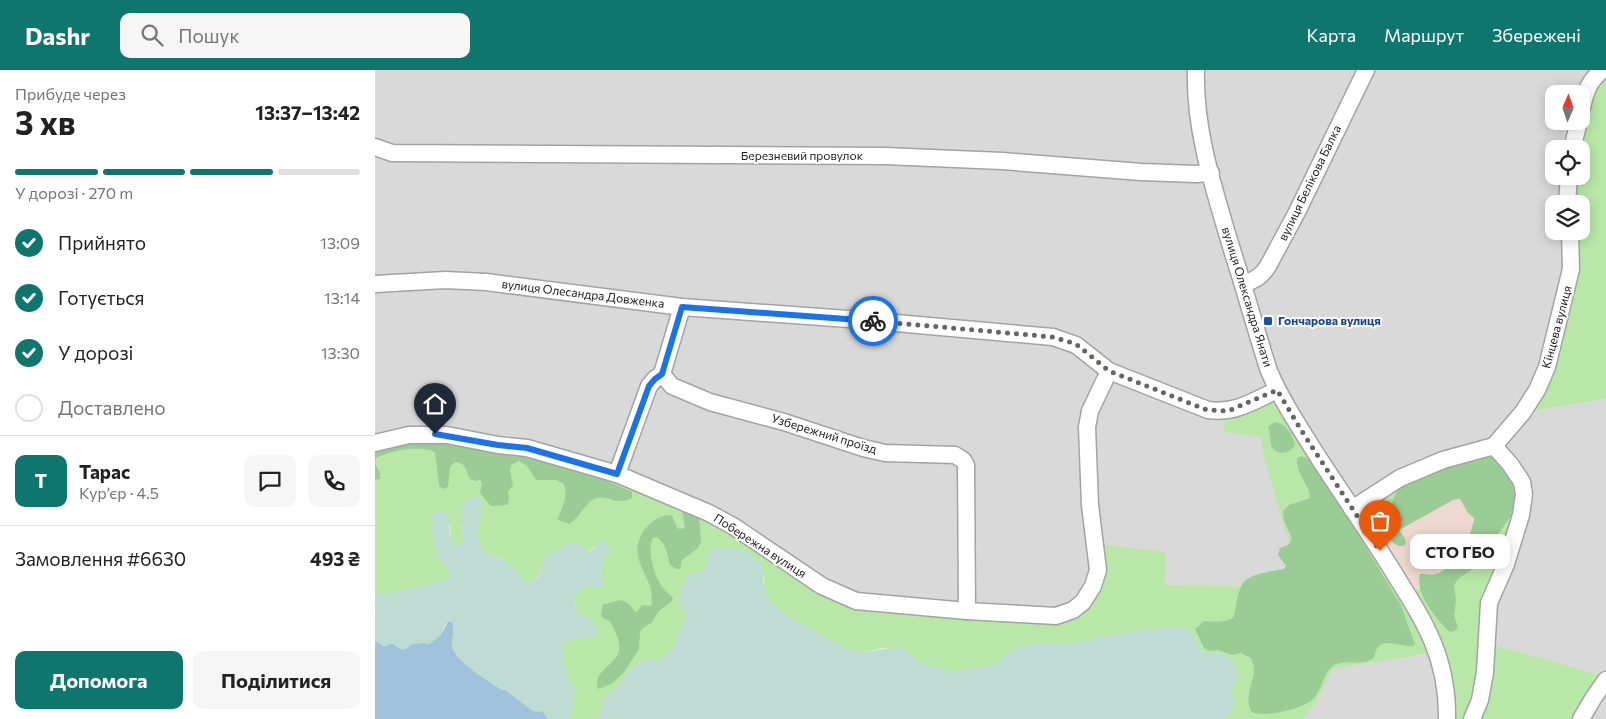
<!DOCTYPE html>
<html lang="uk">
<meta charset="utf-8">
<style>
body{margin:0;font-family:Commissioner,sans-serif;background:#f6f6f6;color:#222;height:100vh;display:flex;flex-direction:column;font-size:19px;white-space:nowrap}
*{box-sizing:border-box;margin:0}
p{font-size:16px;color:#767676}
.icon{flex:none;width:28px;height:28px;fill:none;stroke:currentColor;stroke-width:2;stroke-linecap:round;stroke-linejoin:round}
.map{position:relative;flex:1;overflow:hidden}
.sheet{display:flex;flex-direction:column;background:#fff;width:375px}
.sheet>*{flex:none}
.needle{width:32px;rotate:2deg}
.controls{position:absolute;left:1170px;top:15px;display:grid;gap:10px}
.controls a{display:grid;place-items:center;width:45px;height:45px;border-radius:10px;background:#fff;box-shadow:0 2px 12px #0003;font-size:25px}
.pin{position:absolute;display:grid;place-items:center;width:42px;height:42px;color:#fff;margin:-51px -21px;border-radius:50% 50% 50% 0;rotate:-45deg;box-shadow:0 0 5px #0007}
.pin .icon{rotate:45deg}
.courier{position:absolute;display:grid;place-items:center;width:50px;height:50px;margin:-25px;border:4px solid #1a73e8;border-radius:50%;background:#fff;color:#222;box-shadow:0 1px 6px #0007}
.bubble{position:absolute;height:35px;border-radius:10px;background:#fff;box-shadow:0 2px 12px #0003;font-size:16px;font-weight:700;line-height:35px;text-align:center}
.overview em{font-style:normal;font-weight:700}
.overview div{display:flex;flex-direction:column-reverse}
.overview{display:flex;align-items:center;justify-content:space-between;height:85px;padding:0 15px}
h1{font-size:32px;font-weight:700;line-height:38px}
.bar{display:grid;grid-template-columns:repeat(4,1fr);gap:8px 5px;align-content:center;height:60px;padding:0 15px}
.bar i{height:6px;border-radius:4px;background:#e0e0e0}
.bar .active{background:#0f766e}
.bar p{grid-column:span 4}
.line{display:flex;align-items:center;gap:12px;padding:0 15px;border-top:1px solid #e0e0e0}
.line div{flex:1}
.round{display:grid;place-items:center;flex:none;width:52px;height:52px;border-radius:10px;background:#f6f6f6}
ol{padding:0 15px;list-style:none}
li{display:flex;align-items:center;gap:15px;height:55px}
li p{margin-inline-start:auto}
li .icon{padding:5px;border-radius:50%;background:#0f766e;color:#fff;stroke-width:4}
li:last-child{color:#767676}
li i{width:28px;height:28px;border:2px solid #e0e0e0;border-radius:50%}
.action{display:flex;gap:10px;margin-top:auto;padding:10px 15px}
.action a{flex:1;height:58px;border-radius:10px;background:#0f766e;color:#fff;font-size:20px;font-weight:700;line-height:58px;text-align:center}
.action a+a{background:#f6f6f6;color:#222}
header{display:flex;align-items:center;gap:30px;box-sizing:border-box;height:70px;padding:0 25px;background:#0f766e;color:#fff}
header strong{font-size:24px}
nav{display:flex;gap:28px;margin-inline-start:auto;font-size:18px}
.search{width:350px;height:45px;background:#f6f6f6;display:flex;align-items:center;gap:12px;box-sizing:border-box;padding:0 18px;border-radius:10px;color:#767676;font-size:19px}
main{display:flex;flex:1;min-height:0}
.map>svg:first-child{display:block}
.residential{fill:#dad9d9}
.commercial{fill:#eed8d0}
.grass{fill:#b9e7a7}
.forest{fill:#9bcc96}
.wetland{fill:#bedbd4}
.water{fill:#a2c1db}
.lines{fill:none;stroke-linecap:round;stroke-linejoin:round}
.minor-casing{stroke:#a3a3a3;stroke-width:19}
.minor{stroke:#fff;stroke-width:16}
.done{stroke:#656561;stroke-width:5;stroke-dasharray:0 9}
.route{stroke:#1a73e8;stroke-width:6}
.transit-dot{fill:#1a4fb4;stroke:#fff;stroke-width:2}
.labels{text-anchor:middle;stroke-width:4;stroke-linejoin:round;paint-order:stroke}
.street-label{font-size:12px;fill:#1c1c1c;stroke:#fff}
.transit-label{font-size:12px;font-weight:bold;fill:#164399;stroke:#fff;text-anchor:start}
</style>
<header>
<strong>Dashr</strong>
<div class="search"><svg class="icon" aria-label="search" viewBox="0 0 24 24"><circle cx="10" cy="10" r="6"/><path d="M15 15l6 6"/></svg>Пошук</div>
<nav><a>Карта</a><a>Маршрут</a><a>Збережені</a></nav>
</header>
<main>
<section class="sheet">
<div class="overview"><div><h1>3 хв</h1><p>Прибуде через</p></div><em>13:37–13:42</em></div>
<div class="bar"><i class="active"></i><i class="active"></i><i class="active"></i><i></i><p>У дорозі · 270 m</p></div>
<ol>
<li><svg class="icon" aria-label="check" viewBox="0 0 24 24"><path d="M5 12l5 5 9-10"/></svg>Прийнято<p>13:09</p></li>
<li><svg class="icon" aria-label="check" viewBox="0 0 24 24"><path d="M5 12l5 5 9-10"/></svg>Готується<p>13:14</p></li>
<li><svg class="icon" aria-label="check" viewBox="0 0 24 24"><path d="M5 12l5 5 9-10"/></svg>У дорозі<p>13:30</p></li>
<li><i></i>Доставлено</li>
</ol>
<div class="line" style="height:90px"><b class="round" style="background:#0f766e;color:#fff">Т</b><div><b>Тарас</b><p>Кур’єр · 4.5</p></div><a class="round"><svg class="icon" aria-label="chat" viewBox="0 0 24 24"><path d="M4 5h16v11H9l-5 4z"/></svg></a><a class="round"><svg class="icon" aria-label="phone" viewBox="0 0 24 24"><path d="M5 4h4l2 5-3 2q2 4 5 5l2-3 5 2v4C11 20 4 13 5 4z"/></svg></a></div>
<div class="line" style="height:65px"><div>Замовлення #6630</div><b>493 ₴</b></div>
<div class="action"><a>Допомога</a><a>Поділитися</a></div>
</section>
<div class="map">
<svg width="1231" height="649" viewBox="0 0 1231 649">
<rect width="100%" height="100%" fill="#edece1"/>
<g class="residential">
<polygon points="0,0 1227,0 1206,24 1179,24 1179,51 1204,51 1197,79 1179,79 1179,106 1194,106 1192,134 1179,134 1179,161 1195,161 1172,297 1119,376 978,438 946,519 698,540 502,534 0,373"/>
<polygon points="1231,329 1231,603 1229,606 1116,576 1128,374 1152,342"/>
<polygon points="1057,583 1064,612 1066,649 928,649 942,631 957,599"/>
<polygon points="1231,616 1231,649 1210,649"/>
</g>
<polygon class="commercial" points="1122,401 1134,414 1075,501 1040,521 1008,468"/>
<g class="grass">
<polygon points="1231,0 1231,329 1152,342 1199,161 1206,161 1206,134 1196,134 1196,106 1206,106 1206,79 1200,79 1214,21"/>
<path d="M896,332l5,4 107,160 49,87 -100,16 -15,32 -14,18h-79c10,-9 12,-15 7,-28l3,-4 -15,-34 -9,3 -9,-4 -5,-13 -67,-7 -63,13 -26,-2 -30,9 -11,11 -18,5 -31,4 -17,-5 -17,-7 -9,-10 -24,-2 -23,5 -14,-4 -60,-34 -16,-13 -6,-14v-12l-16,-23 -20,-6 -15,3 -7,19 -10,5 -8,1c-5,8 -6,18 -10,27l8,11 -2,11 -12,27 -13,8h-11l-17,9 -15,21 -9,5 -9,25h-28l-8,-59 3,-18 6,-3 23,-2c11,-13 -8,-19 -17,-25 -5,-11 -3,-17 6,-25l16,1 5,-9 -4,-6 4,-16 6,-8 -16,-3 -6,7 -6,-5 -40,18c0,10 -5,13 -14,17 -10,-3 -11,-13 -19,-19 -6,-5 -13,-6 -19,-9 -18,-10 -12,-30 -8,-46l-21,16 2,13 -1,7 -8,1 -3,-6 -1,-15 -17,6 6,28 11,12v5l-4,5c-24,3 -46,14 -71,13v-151l181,16 128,45 147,90 246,20 22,-70 67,8 -1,33 94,2 52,12 -26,-69 -22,-76 -1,-17 -38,-5v-14l38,-14z"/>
<path d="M1113,383l18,11 14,31 -36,146 -16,78h-14c0,-52 -15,-83 -39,-128l35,-21 14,-18 33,-81 -114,67 -16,-26 -1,-5 37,-25z"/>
<polygon points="1116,576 1129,578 1229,606 1201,649 1101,649"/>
</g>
<g class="forest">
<path d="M900,352c12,2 17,12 20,23 -5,8 -17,12 -23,2 -2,-5 -2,-15 -4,-20z"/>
<path d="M68,370c65,12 129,23 189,52v6c-17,8 -22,-3 -35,0 -11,2 -17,20 -28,26l-11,-4c3,-14 11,-21 6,-36l-8,-4h-20l-9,-14 -8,-5 -8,4 -1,5 3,16 -5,5 1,8 -2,6 -16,1 -11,-13 2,-10 -2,-3 -4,1 -6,-2c-4,-8 -4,-17 -15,-17l-5,5 -2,20 -5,2 -4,-4 -4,-33c-15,-7 -44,-2 -59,6l-1,6 5,9v6l-5,1v-36z"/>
<path d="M927,386l6,3 18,23 75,123 14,40c-15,5 -37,-14 -41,13 -12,9 -29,0 -41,8 -10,7 -11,23 -19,32 -9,11 -54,21 -63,13 -7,-13 3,-29 3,-42 0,-4 -2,-7 -3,-11l-10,-5 -9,2 -14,-5 -9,1 -5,-3 -9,-19 9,-8c10,1 21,2 30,-4 2,-9 4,-32 12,-37 9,-7 27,-9 38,-11l2,-3 -8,-11 2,-7 8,-3 4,-6 -8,-19 -1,-9 6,-6 21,-7c-1,-16 -14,-22 -13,-40z"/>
<path d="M1113,386c23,5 28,34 27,54l-42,59 -14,9 -5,7 2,16 -2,15 4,11 -3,4 -5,1c-12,-10 -36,-40 -30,-58 5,-1 11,2 16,0 18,-5 37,-39 38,-56l-7,-6 -6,-12 -3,-1 -5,1 -52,29 -1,2c1,3 4,5 5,8 4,11 -10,8 -15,0l3,-8 -4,-3 -3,-11 11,-26 9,-7 41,-18z"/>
<path d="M311,438l13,8 2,25 -3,7 -16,12 -2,9h-4l-6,-4c-3,-11 -3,-20 -13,-28l-4,1c-7,12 2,41 11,51 3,3 6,6 9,9l-1,3 -13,10 -7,11 -9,6 -3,4 -1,17 -15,23 -11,11 -15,6c-7,-21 26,-25 21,-46 -1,-8 -6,-15 -9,-22l-8,-3 -1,-3 2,-11c5,0 8,-2 13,-3 10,-3 15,5 20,12l6,-8 8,1 2,-1c-1,-5 0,-11 -1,-16 -3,-11 -11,-21 -13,-33 -4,-20 14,-41 33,-41 4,4 3,10 8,14l6,-1 -3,-17z"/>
</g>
<g class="wetland">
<path d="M101,426l6,5c1,19 -13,38 5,52 6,5 16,6 22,11 8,6 9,16 19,19 16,-6 13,-10 16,-25l20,-13 14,-2 10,10c6,-5 8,-9 16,-11l3,1 3,6 -6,8 -4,16 4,6 -1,6 -4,3 -16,-1c-9,8 -11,14 -6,25 9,6 28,12 17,25l-23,2 -6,3 -3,18 13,30 -1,12 -4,17h-22l-4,-6 -11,-2 -28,-21h-3c-12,-8 -48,-29 -50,-44 -1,-6 2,-14 2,-20l-9,-2 -5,12 -11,8 -6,-1 -11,1 -6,5h-8l-3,-3 -14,-1 -6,-4v-47c25,1 47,-10 71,-13l4,-5v-5c-4,-4 -8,-6 -11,-11 -6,-13 -9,-35 -5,-48h8l5,3c3,10 1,22 7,31l8,-1c3,-15 -9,-44 14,-49z"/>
<path d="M353,477l20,6 14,12 2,23 6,14 16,13 60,34 14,4 38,-6 9,3 9,10 17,7 17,5 31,-4 17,-5 12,-11 10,-6 20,-3 26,2 63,-13 40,-5 20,2 7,10 5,13c10,4 11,1 19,2 20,3 21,24 11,37 5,13 4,19 -7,28h-626l9,-25 9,-5 15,-21 17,-9h11l13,-8 12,-27 2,-11 -8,-11c4,-9 5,-19 10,-27l8,-1 10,-5 2,-15 5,-4z"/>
</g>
<path class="water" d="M73,552h4c4,8 -1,15 0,24 2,15 38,36 50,44h3l28,21 10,1 5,7h-173v-78l9,5 8,-2c11,5 9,9 20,0l11,-1 6,1 11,-8z"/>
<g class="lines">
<g class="minor-casing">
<g id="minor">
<path d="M821,0c-2,61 19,122 36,180 13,40 24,81 37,121 13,31 33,60 51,89 23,35 47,70 69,105 33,53 59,89 58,154"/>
<path d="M1206,41c5,-19 6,-28 21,-41"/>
<polyline points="0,77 17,83 510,86 627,91 766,102 821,104 836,103"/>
<polyline points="1197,79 1204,51"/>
<polyline points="1192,134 1194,106"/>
<path d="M0,214l70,-4 41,2 196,25 180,13 191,17 23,8 33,26 99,39c26,4 46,-9 69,-20"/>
<path d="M868,214c12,-4 18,-7 25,-18l29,-54 69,-142"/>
<polyline points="287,304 297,316 335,332 409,352 488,378 510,383 580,385 588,390 591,395 592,541"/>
<polyline points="0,373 34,365 72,365 123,375 152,378 242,404 334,443 358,456 447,516 481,531 592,541 681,546 698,540 708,532 718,516 723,500 715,435 712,357 715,341 734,301"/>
<polyline points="1119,376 1148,342 1162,320 1172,297 1196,199 1195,161"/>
<polyline points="242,404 274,316 280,309 287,304 307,237"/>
<polyline points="977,439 1025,408 1068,390 1119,376"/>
<polyline points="1097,649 1105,630 1110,602 1114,533 1131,494 1146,445 1149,424 1147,412 1135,394 1119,376"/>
<polyline points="1206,649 1219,627 1231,610"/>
</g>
</g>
<use href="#minor" class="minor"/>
</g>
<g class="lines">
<polyline class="done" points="498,251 678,267 701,274 734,301 832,340 853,341 902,320 928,363 1005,481"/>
<polyline class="route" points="60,364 123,375 152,378 242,404 274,316 280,309 287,304 307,237 498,251"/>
</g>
<rect class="transit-dot" x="888" y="246" width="10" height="10" rx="2.5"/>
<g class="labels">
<g class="street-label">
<text x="427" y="90">Березневий провулок</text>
<text transform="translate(935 113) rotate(-64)" y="4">вулиця Белікова Балка</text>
<text transform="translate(208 224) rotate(7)" y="4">вулиця Олесандра Довженка</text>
<text transform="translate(872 227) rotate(73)" y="4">вулиця Олександра Янати</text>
<text transform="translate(1182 257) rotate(-75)" y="4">Кінцева вулиця</text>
<text transform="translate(449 364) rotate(17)" y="4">Узбережний проїзд</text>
<text transform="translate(385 476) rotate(33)" y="4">Побережна вулиця</text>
</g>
<g class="transit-label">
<text x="903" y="255">Гончарова вулиця</text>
</g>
</g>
</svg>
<div class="controls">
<a><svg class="needle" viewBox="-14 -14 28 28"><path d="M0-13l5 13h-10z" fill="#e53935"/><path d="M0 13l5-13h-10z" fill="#767676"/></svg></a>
<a><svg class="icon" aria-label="locate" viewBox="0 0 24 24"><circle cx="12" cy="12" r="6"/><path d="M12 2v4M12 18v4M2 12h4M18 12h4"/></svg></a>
<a><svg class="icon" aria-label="layers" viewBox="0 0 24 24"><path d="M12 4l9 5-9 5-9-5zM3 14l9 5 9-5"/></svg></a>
</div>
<div class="pin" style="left:1005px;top:481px;background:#ea580c"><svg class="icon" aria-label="bag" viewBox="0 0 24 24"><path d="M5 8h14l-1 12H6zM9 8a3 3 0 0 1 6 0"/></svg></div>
<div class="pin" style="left:60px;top:364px;background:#1f2937"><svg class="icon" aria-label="home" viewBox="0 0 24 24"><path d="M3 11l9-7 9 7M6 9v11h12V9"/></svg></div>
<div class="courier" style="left:498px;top:251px"><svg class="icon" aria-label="bike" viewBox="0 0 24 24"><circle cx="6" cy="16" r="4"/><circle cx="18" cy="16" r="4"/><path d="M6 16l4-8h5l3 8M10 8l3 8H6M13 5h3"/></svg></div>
<div class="bubble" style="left:1035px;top:464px;width:100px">СТО ГБО</div>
</div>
</main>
